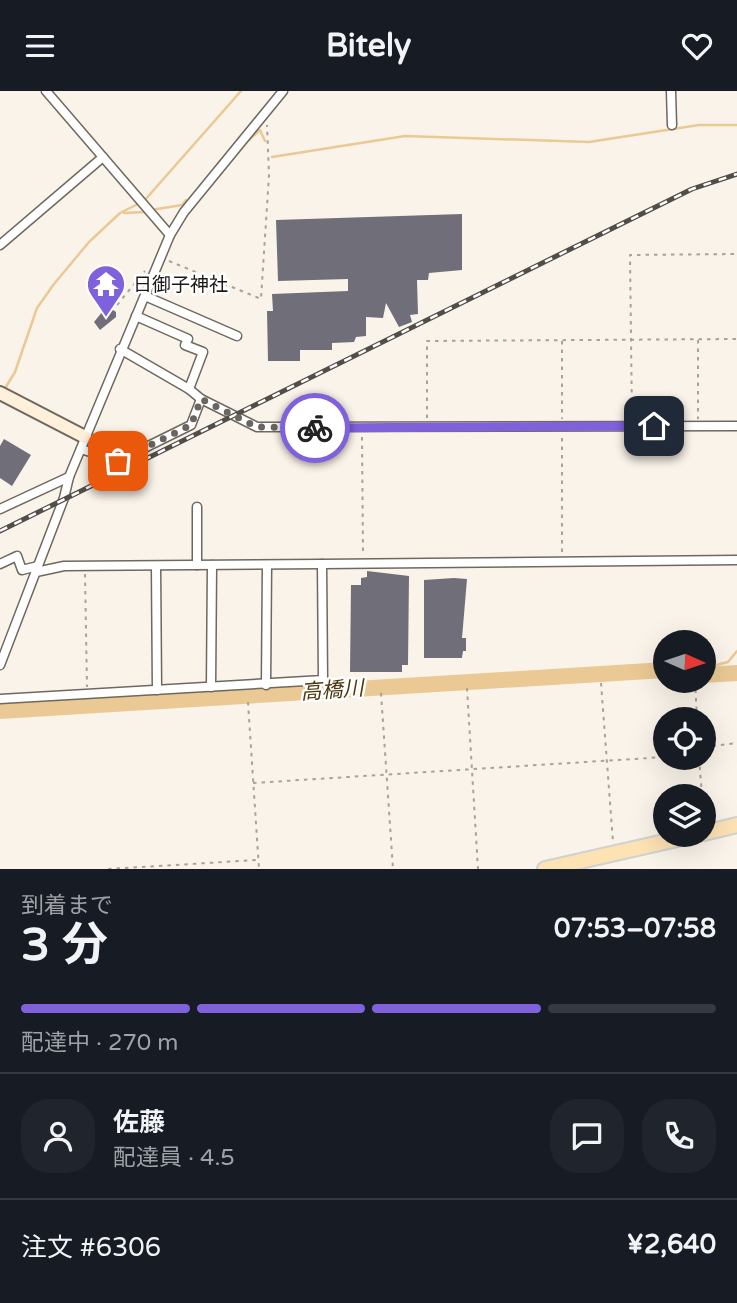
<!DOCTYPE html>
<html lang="ja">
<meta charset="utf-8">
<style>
body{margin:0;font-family:"Varela Round","Noto Sans JP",sans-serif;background:#20242c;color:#f1f3f6;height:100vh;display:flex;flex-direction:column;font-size:26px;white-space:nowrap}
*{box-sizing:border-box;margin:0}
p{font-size:23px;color:#9ea1a6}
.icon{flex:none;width:38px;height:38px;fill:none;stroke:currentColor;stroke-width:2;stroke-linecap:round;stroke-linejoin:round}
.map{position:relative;height:778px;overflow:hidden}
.drawer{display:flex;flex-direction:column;background:#171b24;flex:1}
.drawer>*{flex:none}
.needle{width:46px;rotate:93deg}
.controls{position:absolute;left:653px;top:539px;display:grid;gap:14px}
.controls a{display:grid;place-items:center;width:63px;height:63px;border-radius:50%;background:#171b24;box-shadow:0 7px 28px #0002;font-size:35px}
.pin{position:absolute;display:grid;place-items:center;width:60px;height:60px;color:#fff;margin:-30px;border-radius:14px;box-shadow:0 4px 10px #0006}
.courier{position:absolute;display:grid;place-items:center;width:70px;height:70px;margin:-35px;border:5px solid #8061dc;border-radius:50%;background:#fff;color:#222;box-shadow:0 2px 9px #0007}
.head em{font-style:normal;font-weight:700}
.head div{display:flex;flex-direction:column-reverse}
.head{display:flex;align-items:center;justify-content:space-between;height:119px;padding:0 21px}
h1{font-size:46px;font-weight:700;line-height:52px}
.bar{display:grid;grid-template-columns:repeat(4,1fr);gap:10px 7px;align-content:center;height:84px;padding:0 21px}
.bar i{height:9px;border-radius:5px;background:#363941}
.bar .active{background:#8061dc}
.bar p{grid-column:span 4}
.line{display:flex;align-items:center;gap:18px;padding:0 21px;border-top:2px solid #363941}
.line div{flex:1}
.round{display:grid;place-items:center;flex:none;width:74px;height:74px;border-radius:28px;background:#20242c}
header{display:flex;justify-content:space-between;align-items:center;height:91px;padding:0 21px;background:#171b24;font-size:32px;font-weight:700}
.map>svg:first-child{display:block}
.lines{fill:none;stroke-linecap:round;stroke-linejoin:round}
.stream{stroke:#eac994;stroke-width:2.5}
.river{stroke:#eac994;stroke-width:16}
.building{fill:#706e78}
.street-casing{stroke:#6e685f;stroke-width:11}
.secondary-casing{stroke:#6e685f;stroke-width:16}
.primary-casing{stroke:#d1d1d0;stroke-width:18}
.path{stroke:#a7a29a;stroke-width:2;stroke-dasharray:3.5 5;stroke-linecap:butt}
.street{stroke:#fff;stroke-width:8}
.secondary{stroke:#fef0da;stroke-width:12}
.primary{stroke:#fde2b4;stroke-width:14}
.rail-casing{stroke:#514e49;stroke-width:5}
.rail{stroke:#fff;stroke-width:2.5;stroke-dasharray:8;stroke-linecap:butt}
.done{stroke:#696560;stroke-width:7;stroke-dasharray:0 12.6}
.route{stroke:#8061dc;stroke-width:9}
.labels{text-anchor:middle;stroke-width:5;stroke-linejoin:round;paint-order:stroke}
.poi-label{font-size:19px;fill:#1b1916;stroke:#fff;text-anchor:start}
.water-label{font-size:21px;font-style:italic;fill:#4d370c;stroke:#fff}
</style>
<header><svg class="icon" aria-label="menu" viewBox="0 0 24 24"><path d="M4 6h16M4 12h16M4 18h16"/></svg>Bitely<svg class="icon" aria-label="heart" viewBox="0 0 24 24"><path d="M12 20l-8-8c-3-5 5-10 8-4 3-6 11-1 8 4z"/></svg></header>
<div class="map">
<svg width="737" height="778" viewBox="0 0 737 778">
<rect width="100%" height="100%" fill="#faf3e9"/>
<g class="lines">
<g class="stream">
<polyline points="249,49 260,39 265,50"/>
<polyline points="272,66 405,45 589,51 699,34 737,34"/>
<polyline points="151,119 182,114 186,109"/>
<polyline points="124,122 145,121"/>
<polyline points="4,299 15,281 37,217 54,193 89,151 120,122 144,110 241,0"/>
<polyline points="704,577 728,571 737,560"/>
</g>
<g class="river">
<polyline points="704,584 737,582"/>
<polyline points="0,620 665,579"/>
</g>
</g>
<g class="building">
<polygon points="462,123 462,179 429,182 428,189 417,189 418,223 410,224 412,231 399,236 386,212 383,227 366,226 366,245 356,246 354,251 332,252 332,259 300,259 300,270 268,270 267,220 273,220 272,203 348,200 348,188 278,190 276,129"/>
<polygon points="107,215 116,221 116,226 100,239 94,231"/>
<polygon points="4,348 31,364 12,395 0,387 0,355"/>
<polygon points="367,480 409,485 408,574 402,574 402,581 350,581 351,494 361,494 361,487 367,486"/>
<polygon points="454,487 467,488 462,547 466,547 466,560 463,560 462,567 424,567 424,489"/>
</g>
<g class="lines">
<g class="street-casing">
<g id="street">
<polyline points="46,0 170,144"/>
<polyline points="671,0 672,34"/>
<polyline points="0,154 103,66"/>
<polyline points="145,205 237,245"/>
<polyline points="120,258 189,298 203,261 185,254 188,248 136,225"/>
<polyline points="201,308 257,336 737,335"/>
<polyline points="81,358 118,370 191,334 201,308 189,298"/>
<polyline points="0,418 69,386"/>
<polyline points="0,473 17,465 22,479 38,475"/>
<polyline points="197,474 197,416"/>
<polyline points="156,475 157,599"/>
<polyline points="36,481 64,475 322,473"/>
<polyline points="0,574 64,407 69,386 170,144 184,121 283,0"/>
<polyline points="266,594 267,474"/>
<polyline points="211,596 212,474"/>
<polyline points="0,608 323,589 322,473 737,469"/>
</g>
</g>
<g class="secondary-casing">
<polyline id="secondary" points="0,302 85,346"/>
</g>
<g class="primary-casing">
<g id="primary">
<polyline points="704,742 737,734"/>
<polyline points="545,778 695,744"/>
</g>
</g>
<g class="path">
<polyline points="169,170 261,208 269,84 267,34"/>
<polyline points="117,214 145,180"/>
<polyline points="698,249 698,328"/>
<polyline points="562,250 562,328"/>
<polyline points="427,327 427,250 737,248"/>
<polyline points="632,327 630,164 737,163"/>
<polyline points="362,346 363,463"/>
<polyline points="562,461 562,345"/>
<polyline points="85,483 87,596"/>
<polyline points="695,590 697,628"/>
<polyline points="601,592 613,751"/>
<polyline points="467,597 478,778"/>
<polyline points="381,602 393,778"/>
<polyline points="248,611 259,778"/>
<polyline points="704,656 737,652"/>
<polyline points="699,667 702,705"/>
<polyline points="253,692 665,666"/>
<polyline points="108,778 257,769"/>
</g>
<use href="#street" class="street"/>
<use href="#secondary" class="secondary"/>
<use href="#primary" class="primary"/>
<g class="rail-casing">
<polyline id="rail" points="0,440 692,98 737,83"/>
</g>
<use href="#rail" class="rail"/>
</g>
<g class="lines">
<polyline class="done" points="118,370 191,334 201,308 257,336 315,337"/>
<polyline class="route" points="315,337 654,335"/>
</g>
<defs>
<g id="temple-pin" transform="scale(2.0125)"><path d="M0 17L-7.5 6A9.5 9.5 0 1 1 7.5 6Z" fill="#8061dc" stroke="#fff"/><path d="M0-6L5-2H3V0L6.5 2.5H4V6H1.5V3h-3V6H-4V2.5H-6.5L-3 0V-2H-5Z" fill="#fff"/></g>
</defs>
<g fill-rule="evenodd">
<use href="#temple-pin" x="106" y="193"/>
</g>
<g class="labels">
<g class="poi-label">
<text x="133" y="200">日御子神社</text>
</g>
<g class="water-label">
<text transform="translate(332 599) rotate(-4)" y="7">高橋川</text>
</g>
</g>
</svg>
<div class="controls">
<a><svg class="needle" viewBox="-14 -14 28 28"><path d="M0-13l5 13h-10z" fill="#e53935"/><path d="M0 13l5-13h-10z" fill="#9ea1a6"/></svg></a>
<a><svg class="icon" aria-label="locate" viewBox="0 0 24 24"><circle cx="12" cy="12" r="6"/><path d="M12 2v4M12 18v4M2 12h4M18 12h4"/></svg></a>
<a><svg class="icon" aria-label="layers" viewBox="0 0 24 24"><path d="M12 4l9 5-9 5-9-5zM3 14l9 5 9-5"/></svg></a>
</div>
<div class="pin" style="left:118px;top:370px;background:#ea580c"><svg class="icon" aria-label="bag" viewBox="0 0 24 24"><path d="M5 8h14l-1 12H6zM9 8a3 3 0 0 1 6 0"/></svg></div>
<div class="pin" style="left:654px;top:335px;background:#1f2937"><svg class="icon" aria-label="home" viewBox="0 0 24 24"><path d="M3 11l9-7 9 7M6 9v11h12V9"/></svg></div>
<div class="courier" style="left:315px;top:337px"><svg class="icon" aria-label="bike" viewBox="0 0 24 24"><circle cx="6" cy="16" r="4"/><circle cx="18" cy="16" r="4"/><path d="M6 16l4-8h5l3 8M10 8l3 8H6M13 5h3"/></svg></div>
</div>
<section class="drawer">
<div class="head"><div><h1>3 分</h1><p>到着まで</p></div><em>07:53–07:58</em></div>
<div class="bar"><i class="active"></i><i class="active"></i><i class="active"></i><i></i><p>配達中 · 270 m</p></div>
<div class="line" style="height:126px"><a class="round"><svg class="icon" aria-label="person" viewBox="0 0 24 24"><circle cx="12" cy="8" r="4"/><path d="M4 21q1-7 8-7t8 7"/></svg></a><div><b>佐藤</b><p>配達員 · 4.5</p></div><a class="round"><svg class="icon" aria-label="chat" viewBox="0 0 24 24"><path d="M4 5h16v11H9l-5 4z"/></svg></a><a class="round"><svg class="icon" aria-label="phone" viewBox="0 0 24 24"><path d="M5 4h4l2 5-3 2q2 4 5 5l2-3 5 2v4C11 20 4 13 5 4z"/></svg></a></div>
<div class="line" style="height:91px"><div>注文 #6306</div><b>¥2,640</b></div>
</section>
